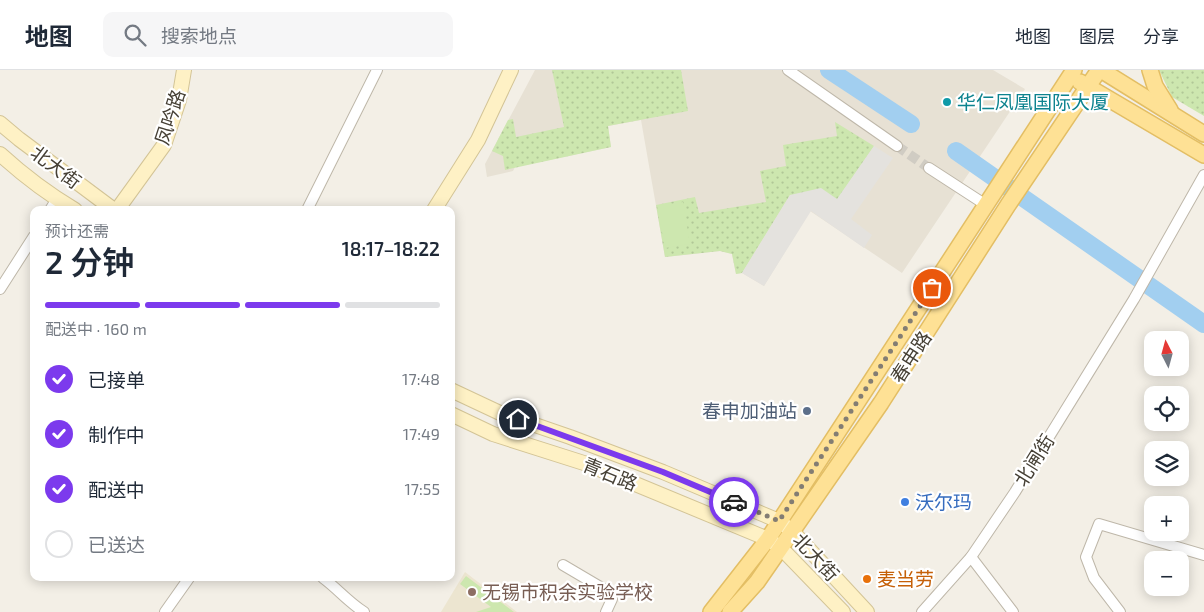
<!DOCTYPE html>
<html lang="zh">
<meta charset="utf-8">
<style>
body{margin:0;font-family:"Exo 2","Noto Sans SC",sans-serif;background:#f6f6f7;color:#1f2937;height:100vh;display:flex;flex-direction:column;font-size:19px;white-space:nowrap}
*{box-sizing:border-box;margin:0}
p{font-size:16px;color:#747a83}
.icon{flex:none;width:28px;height:28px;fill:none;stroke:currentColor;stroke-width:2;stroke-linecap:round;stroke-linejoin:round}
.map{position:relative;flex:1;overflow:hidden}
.side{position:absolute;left:30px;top:136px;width:425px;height:375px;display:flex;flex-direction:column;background:#fff;border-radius:10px;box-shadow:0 2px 12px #0003}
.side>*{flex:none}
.needle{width:32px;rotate:354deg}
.controls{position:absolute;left:1144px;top:261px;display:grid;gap:10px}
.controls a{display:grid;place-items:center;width:45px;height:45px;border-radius:10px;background:#fff;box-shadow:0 2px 12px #0003;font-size:25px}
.pin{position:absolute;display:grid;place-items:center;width:42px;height:42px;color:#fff;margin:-21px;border:2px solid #fff;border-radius:50%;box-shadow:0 1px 5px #0007}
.courier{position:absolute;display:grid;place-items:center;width:50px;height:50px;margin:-25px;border:4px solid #7c3aed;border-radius:50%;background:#fff;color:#222;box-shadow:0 1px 6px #0007}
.overview em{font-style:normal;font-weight:600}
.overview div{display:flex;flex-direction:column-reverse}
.overview{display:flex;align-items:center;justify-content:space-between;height:85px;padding:0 15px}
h1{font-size:32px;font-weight:600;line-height:38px}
.bar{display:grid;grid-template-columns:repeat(4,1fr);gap:8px 5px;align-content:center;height:60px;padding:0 15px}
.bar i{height:6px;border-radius:4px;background:#e0e1e3}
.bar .current{background:#7c3aed}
.bar p{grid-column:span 4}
ol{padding:0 15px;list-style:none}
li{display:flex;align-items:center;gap:15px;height:55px}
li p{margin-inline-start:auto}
li .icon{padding:5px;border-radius:50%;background:#7c3aed;color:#fff;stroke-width:4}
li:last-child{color:#747a83}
li i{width:28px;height:28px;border:2px solid #e0e1e3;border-radius:50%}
header{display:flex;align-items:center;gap:30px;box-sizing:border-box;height:70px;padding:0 25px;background:#fff;border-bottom:1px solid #e0e1e3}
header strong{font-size:24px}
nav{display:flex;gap:28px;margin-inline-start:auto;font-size:18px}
.search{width:350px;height:45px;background:#f6f6f7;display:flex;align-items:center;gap:12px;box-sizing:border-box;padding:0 18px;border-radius:10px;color:#747a83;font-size:19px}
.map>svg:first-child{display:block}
.residential{fill:#e7e1d4}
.education{fill:#ece5d0}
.grass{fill:url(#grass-dots)}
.pitch{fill:#cde7af}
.parking{fill:#e4e2de}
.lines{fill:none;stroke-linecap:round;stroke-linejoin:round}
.river{stroke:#a2cff0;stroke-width:18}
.street-tunnel{stroke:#d0ccc3;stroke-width:10;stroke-dasharray:10 5;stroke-linecap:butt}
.street-casing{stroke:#beb7a9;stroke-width:12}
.secondary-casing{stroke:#d3c496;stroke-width:16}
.primary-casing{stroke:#e3be64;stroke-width:18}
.street{stroke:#fff;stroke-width:10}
.secondary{stroke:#fef1c5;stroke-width:14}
.primary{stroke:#fee195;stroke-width:15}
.done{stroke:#837d73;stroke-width:5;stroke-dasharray:0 9}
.route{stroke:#7c3aed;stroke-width:6}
.culture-dot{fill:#0f9aa8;stroke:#fff;stroke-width:2}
.service-dot{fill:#5c6f8a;stroke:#fff;stroke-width:2}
.shop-dot{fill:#3f7fe0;stroke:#fff;stroke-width:2}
.food-dot{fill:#e8710a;stroke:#fff;stroke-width:2}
.education-dot{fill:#8d6e63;stroke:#fff;stroke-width:2}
.labels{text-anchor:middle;stroke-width:4.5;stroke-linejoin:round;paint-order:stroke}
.culture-label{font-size:19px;fill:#0d838f;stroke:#fff;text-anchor:start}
.street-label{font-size:19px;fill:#464035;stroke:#fff}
.service-label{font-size:19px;fill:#4e5e75;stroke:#fff;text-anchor:end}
.shop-label{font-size:19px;fill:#366cbe;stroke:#fff;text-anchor:start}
.food-label{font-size:19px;fill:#c56008;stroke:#fff;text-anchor:start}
.education-label{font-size:19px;fill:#785e54;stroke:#fff;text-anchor:start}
</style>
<header>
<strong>地图</strong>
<div class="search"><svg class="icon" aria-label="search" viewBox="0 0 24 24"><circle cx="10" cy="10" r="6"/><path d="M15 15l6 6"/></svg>搜索地点</div>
<nav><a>地图</a><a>图层</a><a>分享</a></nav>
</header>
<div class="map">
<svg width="1204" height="542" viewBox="0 0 1204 542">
<defs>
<pattern id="grass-dots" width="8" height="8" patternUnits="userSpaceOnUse" patternTransform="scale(1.25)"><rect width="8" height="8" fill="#cde7af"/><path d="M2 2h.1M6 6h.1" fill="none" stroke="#b1c797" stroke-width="1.8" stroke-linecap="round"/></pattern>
</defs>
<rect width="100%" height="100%" fill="#f3efe6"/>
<polygon class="residential" points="535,0 993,0 1025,19 902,203 810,141 764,216 742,203 736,204 732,184 720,181 665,187 641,50 608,56 611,77 515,97 513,101 487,107 485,94"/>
<polygon class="education" points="465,502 517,542 441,542"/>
<g class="grass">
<polygon points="552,0 681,0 688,41 608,56 611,77 505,100 503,86 492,81 508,50 513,49 516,67 564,57"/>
<polygon points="1159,0 1204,0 1204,46 1172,27"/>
<polygon points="835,52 874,76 837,130 790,125 742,203 736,204 732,184 720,181 665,187 656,135 695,127 699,143 766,132 760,101 786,96 783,75 837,66"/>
</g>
<g class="pitch">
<polygon points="683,132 690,174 665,178 657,136"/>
<polygon points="466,506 514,542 476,542 491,537 460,514"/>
</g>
<polygon class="parking" points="874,76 893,88 851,149 872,165 864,178 811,141 764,216 742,203 790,125 821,118 837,129"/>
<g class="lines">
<g class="river">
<polyline points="829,0 911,54"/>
<polyline points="956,81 1204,254"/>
</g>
<polyline class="street-tunnel" points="897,76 929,98"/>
<g class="street-casing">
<g id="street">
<polyline points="788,0 897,76"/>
<polyline points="929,98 986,135"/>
<polyline points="50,140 57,129"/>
<polyline points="307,140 377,0"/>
<polyline points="0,219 34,166"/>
<polyline points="971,487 1013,542"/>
<polyline points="563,495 602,518 612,529 606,542"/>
<path d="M323,508c15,11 24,23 41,34"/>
<polyline points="165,542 189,508"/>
<polyline points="922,542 971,487 1015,422 1134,229 1204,105"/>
<polyline points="1120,542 1094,508 1086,487 1099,454 1204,485"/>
</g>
</g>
<g class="secondary-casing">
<g id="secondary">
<polyline points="0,53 19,69 114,140"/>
<path d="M0,84c23,21 48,40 75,56"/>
<polyline points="117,140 164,75 179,30 184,0"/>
<polyline points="434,140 478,70 511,0"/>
<polyline points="451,320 500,343 570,367 663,402 779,451 792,461 867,542"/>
<polyline points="451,344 493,364 587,394 768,469 780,477 843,542"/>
</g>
</g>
<g class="primary-casing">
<g id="primary">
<polyline points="1101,0 1204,64"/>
<polyline points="1150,0 1155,16 1170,40"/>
<polyline points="1080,12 1204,85"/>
<polyline points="711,542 768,469 1074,0"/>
<polyline points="730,542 757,512 881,333 1008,135 1099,0"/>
</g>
</g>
<use href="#street" class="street"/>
<use href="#secondary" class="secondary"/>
<use href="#primary" class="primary"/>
</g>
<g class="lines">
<polyline class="done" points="734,432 779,451 932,218"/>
<polyline class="route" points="518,349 663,402 734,432"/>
</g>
<circle class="culture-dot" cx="947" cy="32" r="5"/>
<circle class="service-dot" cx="807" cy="341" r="5"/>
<circle class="shop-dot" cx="905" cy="432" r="5"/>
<circle class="food-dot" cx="867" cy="509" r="5"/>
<circle class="education-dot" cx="472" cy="522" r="5"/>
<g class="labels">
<g class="culture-label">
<text x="957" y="39">华仁凤凰国际大厦</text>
</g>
<g class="street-label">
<text transform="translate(170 47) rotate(-72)" y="7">凤吟路</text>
<text transform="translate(56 97) rotate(37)" y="7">北大街</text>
<text transform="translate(911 287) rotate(-57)" y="7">春申路</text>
<text transform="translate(1034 390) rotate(-58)" y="7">北闸街</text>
<text transform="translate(610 404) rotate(22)" y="7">青石路</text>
<text transform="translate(816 487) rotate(47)" y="7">北大街</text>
</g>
<g class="service-label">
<text x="797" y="348">春申加油站</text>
</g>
<g class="shop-label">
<text x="915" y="439">沃尔玛</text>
</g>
<g class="food-label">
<text x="877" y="516">麦当劳</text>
</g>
<g class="education-label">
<text x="482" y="529">无锡市积余实验学校</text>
</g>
</g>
</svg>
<div class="controls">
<a><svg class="needle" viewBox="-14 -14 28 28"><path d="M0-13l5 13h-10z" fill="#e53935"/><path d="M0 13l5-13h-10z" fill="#747a83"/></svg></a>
<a><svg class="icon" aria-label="locate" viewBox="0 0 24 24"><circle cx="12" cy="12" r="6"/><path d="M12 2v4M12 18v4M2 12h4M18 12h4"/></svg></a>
<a><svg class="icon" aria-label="layers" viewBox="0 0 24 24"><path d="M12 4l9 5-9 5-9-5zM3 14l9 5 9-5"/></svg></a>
<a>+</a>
<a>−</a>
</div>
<div class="pin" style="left:932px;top:218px;background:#ea580c"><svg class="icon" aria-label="bag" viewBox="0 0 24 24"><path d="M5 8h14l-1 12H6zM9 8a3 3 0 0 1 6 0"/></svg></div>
<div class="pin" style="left:518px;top:349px;background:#1f2937"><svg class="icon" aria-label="home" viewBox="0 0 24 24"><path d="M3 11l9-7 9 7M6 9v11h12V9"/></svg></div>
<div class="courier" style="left:734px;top:432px"><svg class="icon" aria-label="car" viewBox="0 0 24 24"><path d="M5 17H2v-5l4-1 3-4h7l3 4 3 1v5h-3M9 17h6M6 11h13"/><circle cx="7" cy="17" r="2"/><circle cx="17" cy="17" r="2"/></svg></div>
<section class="side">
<div class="overview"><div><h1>2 分钟</h1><p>预计还需</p></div><em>18:17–18:22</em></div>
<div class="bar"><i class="current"></i><i class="current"></i><i class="current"></i><i></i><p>配送中 · 160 m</p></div>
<ol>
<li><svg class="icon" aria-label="check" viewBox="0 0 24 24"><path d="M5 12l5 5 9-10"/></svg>已接单<p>17:48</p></li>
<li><svg class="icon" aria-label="check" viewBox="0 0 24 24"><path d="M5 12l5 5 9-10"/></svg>制作中<p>17:49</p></li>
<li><svg class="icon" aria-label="check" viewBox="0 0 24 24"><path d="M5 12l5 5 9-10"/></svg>配送中<p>17:55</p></li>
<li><i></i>已送达</li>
</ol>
</section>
</div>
